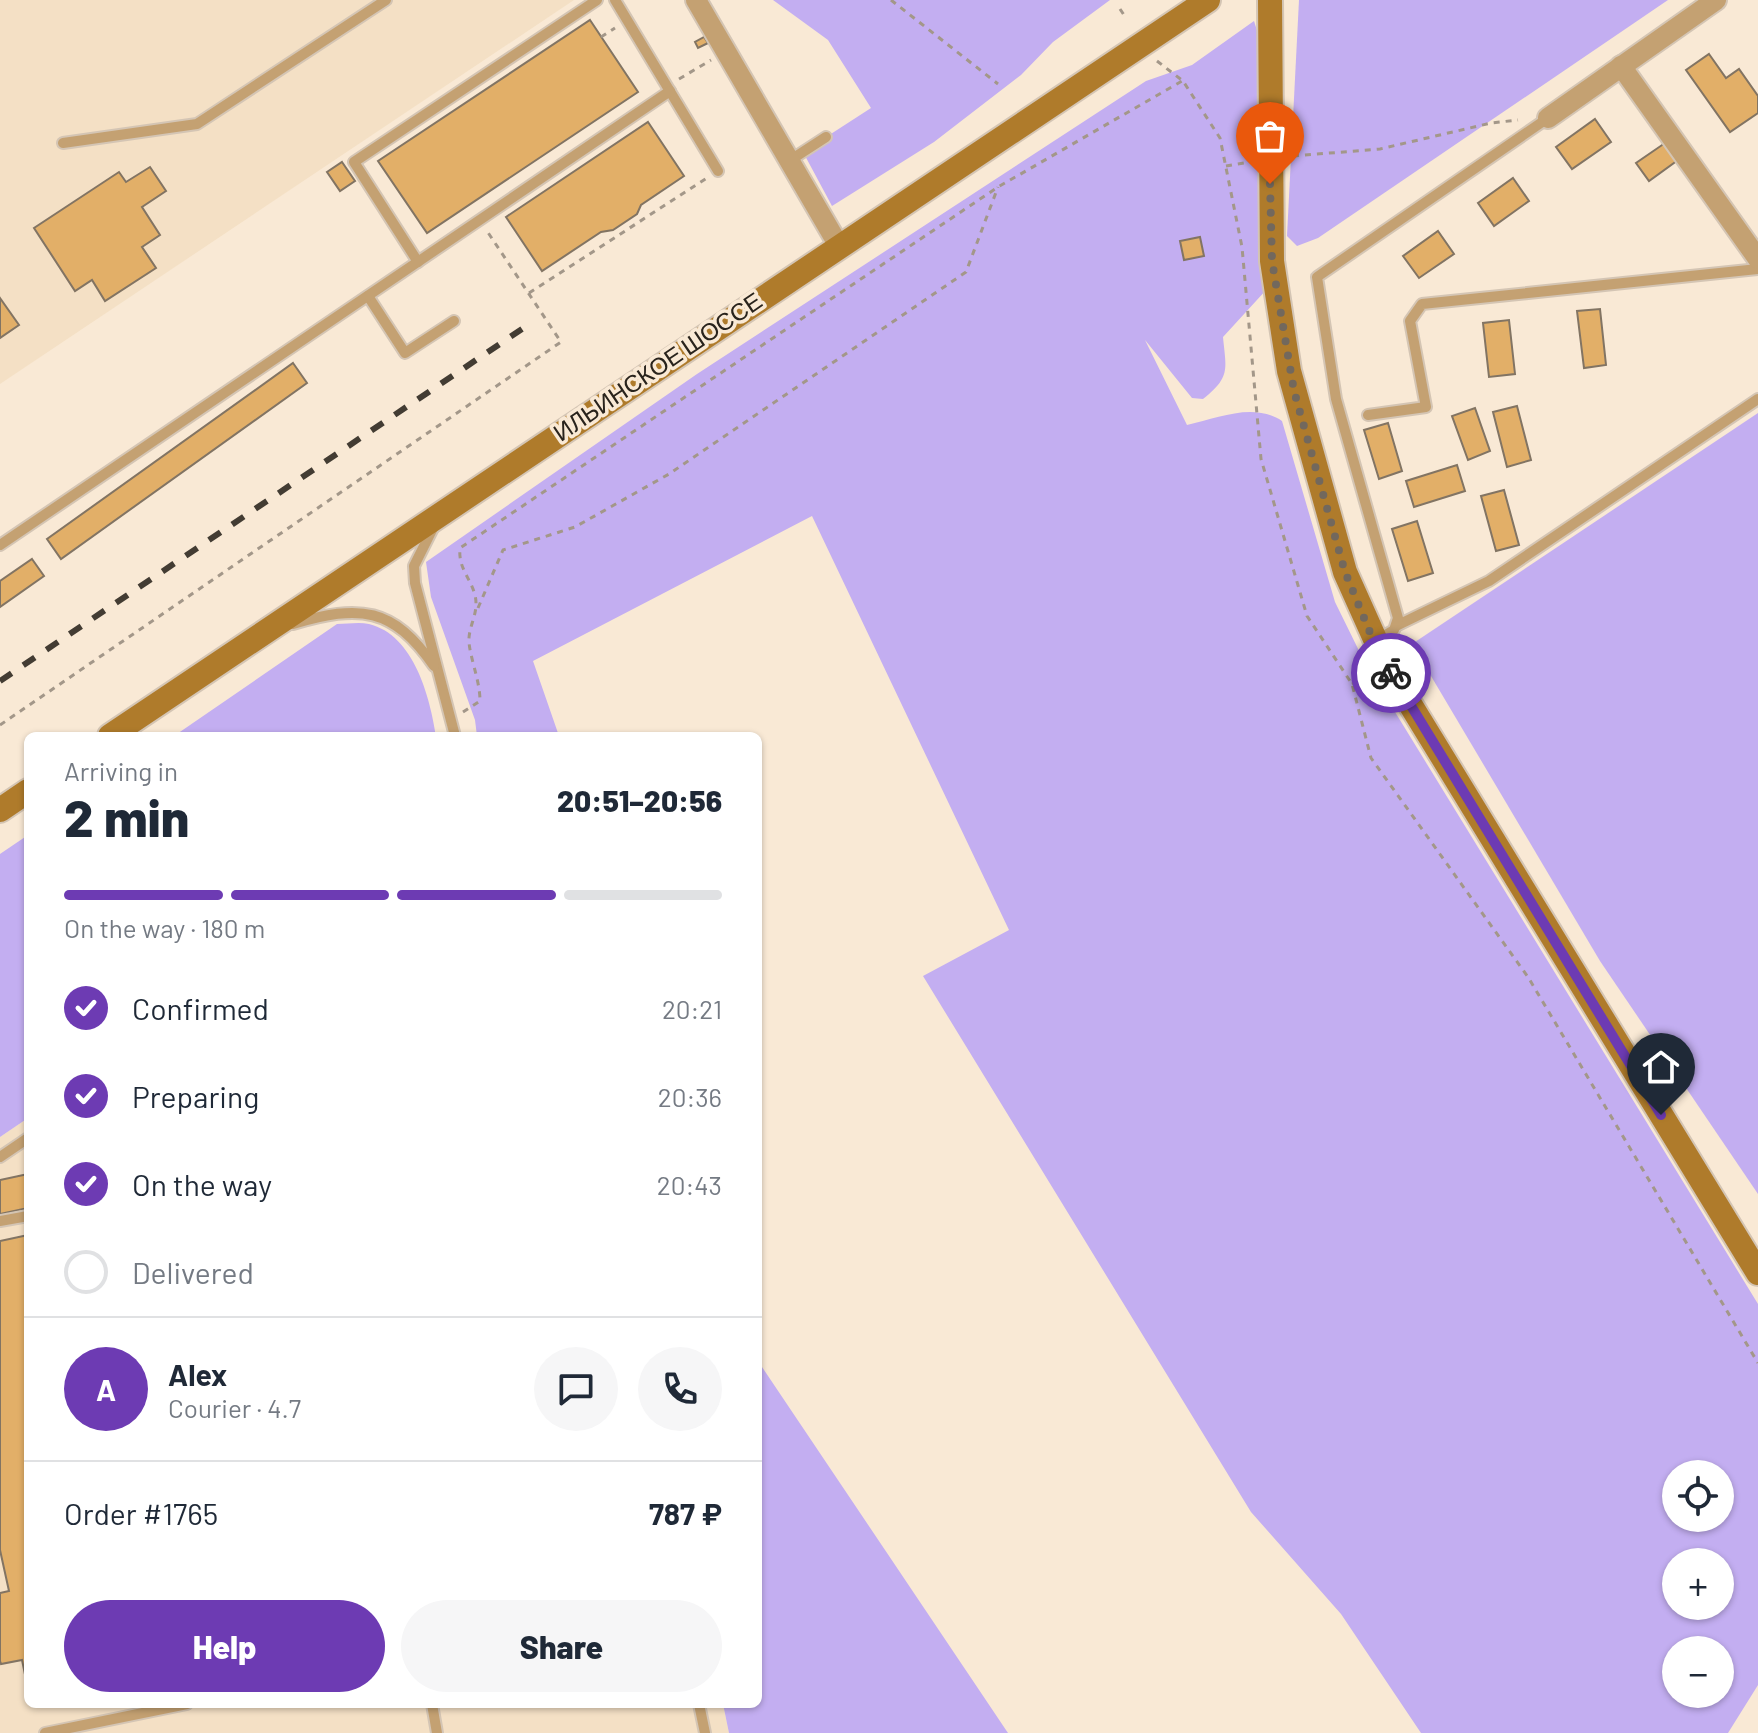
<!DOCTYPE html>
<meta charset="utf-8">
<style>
body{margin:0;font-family:Barlow,sans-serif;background:#f6f6f7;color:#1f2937;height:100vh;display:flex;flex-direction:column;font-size:30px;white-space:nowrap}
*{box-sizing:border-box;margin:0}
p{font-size:26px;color:#747a83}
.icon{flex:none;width:44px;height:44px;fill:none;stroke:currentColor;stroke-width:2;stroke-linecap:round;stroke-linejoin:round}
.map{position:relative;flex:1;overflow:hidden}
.details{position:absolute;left:24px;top:732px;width:738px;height:976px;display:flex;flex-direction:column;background:#fff;border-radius:12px;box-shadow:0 2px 6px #0004}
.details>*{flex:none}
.tools{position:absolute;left:1662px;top:1460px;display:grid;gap:16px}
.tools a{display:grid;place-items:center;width:72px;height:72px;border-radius:50%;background:#fff;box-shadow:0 2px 6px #0004;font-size:40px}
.pin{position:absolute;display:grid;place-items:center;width:68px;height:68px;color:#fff;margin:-82px -34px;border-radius:50% 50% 50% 0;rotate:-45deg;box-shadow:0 0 8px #0007}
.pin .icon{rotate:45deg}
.courier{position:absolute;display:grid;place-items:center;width:80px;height:80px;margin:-40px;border:6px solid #6d3bb3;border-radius:50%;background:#fff;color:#222;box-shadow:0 2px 10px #0007}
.overview em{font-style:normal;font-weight:800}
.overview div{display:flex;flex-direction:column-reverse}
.overview{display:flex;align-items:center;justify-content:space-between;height:136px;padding:0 40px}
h1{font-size:52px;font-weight:800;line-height:60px}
.bar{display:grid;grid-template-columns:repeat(4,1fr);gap:12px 8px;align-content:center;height:96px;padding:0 40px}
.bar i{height:10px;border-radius:6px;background:#e0e1e3}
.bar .current{background:#6d3bb3}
.bar p{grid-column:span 4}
.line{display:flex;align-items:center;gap:20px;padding:0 40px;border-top:2px solid #e0e1e3}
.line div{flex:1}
.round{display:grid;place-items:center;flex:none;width:84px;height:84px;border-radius:42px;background:#f6f6f7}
ol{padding:0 40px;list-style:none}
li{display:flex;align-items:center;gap:24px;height:88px}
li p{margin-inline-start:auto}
li .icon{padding:8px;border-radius:50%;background:#6d3bb3;color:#fff;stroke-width:4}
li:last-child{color:#747a83}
li i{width:44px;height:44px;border:4px solid #e0e1e3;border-radius:50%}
.cta{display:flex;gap:16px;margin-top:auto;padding:16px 40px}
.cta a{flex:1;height:92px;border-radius:48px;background:#6d3bb3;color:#fff;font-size:32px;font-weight:800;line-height:92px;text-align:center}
.cta a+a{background:#f6f6f7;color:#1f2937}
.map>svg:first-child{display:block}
.built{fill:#f4e0c5}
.green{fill:#c3aef1;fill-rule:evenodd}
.building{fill:#e2af68;stroke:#827463;stroke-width:2}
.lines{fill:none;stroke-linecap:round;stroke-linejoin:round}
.lane-casing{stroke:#d4c5b4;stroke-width:14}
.street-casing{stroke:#d4c5b4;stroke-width:24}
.secondary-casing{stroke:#d4c5b4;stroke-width:28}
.path{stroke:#a39789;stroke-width:3;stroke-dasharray:6 6;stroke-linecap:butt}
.lane{stroke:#c4a172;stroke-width:10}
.street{stroke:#c4a172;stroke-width:20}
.secondary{stroke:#af7b2b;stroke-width:24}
.rail{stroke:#433c33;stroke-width:6;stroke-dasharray:14 14;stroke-linecap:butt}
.done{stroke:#72685d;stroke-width:8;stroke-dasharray:0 14.4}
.route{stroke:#6d3bb3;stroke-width:10}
.labels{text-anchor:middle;stroke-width:7;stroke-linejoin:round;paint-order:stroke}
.street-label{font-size:24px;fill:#29231c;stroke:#f9e9d5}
</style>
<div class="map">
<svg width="1758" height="1733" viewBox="0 0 1758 1733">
<rect width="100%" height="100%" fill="#f9e9d5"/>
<g class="built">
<polygon points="0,0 574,0 0,384"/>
<polygon points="28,1118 28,1704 723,1704 729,1733 0,1733 0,1137"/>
</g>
<g class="green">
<polygon points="773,0 1110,0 1053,42 1021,75 934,142 832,206 803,152 871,108 828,40"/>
<polygon points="1299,0 1668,0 1318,238 1297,246 1287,236"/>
<path d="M1254,21l6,19 7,249 -44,48c3,32 8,40 -20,62l-11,-1 -47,-58 42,85c32,-7 66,-23 95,-4l53,181 30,61 393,641v381l-30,48h-307l-80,-119 -90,-102 -328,-536 86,-46 -197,-414 -279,145 26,75h-82l-2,-16 -44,-123 -5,-35 271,-188 449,-293 46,-16zM1676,1474h44v44h-44zM1676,1562h44v44h-44zM1676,1650h44v44h-44z"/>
<polygon points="1758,413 1758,1194 1600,961 1412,644"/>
<path d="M337,624c10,0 22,-2 32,0 45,11 61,73 67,112h-262z"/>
<polygon points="28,835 28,1118 0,1137 0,854"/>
<polygon points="758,1361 1008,1733 729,1733 723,1704 758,1704"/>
</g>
<g class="building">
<polygon points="590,20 638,92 427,233 378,161"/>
<polygon points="704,37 708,43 698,48 695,42"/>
<polygon points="1709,54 1726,78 1739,69 1758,96 1758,113 1730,132 1686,70"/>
<polygon points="1595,119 1611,142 1572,169 1556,147"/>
<polygon points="648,122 684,176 641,205 637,214 613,230 601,232 542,271 506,217"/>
<polygon points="1665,143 1678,160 1649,181 1636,163"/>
<polygon points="342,162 355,181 340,191 327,172"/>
<polygon points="150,167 166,191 142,207 160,235 142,247 156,268 105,301 92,280 75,291 34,228 119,172 126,182"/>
<polygon points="1513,178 1529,201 1494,226 1478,203"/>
<polygon points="1438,231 1454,254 1419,278 1403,256"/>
<polygon points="1200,237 1204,256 1184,260 1180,241"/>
<polygon points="0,298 19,325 0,338"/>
<polygon points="1600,309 1606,365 1584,368 1577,311"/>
<polygon points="1509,320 1515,374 1489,377 1483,323"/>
<polygon points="293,363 307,383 61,559 47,539"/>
<polygon points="1517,406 1531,460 1507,467 1493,412"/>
<polygon points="1475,408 1490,451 1468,460 1452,416"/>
<polygon points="1388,423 1402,471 1379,479 1364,430"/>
<polygon points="1457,465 1465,491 1414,507 1406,481"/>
<polygon points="1504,490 1519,545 1496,551 1481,496"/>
<polygon points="1417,521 1433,573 1408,581 1392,529"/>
<polygon points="32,559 44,576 0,607 0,581"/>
<polygon points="28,1174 28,1208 0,1214 0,1180"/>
<polygon points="28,1235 28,1689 22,1660 1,1664 0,1661 0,1593 9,1591 0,1550 0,1241"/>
</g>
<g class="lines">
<g class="lane-casing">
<g id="lane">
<polyline points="615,0 718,171"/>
<polyline points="63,143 197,124 386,0"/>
<polyline points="789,161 826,137"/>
<polyline points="418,262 354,162 597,0"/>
<polyline points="368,296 405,353 454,321"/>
<polyline points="1368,415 1426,407 1410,321 1422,304 1758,269"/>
<polyline points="433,528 414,566 415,583 455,736"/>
<polyline points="0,545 670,91"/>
<path d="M293,624c67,-20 100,-17 141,42"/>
<polyline points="1398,625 1489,581 1758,399"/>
<polyline points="1375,641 1394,630 1398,618 1336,399 1317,277 1548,118"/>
<polyline points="0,1157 28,1138"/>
<polyline points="0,1221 28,1216"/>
<polyline points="432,1704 437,1733"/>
<polyline points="699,1704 705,1733"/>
<polyline points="45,1733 187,1704"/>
</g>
</g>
<g class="street-casing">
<g id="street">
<polyline points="696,0 839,246"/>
<polyline points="1621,66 1758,259"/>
<polyline points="1548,118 1716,0"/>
</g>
</g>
<g class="secondary-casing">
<g id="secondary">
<polyline points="1270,0 1272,261 1289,371 1345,572 1388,668 1758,1273"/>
<polyline points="110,736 1208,0"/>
<polyline points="0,810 28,791"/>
</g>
</g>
<g class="path">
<polyline points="891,0 998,84"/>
<polyline points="1120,9 1126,18"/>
<polyline points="601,37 615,28"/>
<polyline points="1157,61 1183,81 1220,138 1242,247 1261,459 1307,616 1352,684 1371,758 1528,977 1758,1363"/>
<polyline points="679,79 711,60"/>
<polyline points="1293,156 1380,149 1491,123 1518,120"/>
<polyline points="1226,166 1250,162"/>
<polyline points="529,293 707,178"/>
<polyline points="478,608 503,550 575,527 669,474 966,272 998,187"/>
<polyline points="1352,684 1370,676"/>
<path d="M463,712l17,-11c0,-22 -12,-48 -11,-63 1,-15 10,-26 6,-43 -5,-18 -17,-27 -15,-47l538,-361 184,-106"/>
<polyline points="0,725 561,342 487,231"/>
</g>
<use href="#lane" class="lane"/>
<use href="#street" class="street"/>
<use href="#secondary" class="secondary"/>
<polyline class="rail" points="0,681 522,329"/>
</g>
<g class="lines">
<polyline class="done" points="1270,184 1272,261 1294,391 1345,572 1374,642 1391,673"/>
<polyline class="route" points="1391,673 1661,1115"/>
</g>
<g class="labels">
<g class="street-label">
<text transform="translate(658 367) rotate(-34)" y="8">ИЛЬИНСКОЕ ШОССЕ</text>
</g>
</g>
</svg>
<div class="tools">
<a><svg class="icon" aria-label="locate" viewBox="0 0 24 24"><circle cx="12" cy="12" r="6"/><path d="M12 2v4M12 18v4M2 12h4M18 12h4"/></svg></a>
<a>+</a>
<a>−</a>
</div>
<div class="pin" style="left:1270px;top:184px;background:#ea580c"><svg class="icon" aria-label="bag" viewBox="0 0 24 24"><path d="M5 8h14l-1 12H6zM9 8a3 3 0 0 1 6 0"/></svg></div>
<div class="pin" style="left:1661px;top:1115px;background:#1f2937"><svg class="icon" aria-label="home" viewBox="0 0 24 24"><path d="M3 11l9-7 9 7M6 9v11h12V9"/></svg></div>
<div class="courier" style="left:1391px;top:673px"><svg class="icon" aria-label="bike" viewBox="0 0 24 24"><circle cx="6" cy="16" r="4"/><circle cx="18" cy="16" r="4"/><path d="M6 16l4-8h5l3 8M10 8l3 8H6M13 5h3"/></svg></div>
<section class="details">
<div class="overview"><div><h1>2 min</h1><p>Arriving in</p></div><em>20:51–20:56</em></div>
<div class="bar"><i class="current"></i><i class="current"></i><i class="current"></i><i></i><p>On the way · 180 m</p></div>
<ol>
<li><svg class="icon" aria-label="check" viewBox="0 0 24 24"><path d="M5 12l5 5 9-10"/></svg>Confirmed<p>20:21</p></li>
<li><svg class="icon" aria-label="check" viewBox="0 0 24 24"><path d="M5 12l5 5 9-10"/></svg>Preparing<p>20:36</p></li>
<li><svg class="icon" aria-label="check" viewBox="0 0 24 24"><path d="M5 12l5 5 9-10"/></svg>On the way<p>20:43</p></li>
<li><i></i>Delivered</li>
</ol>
<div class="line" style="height:144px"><b class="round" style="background:#6d3bb3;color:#fff">A</b><div><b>Alex</b><p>Courier · 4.7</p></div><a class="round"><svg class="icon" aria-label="chat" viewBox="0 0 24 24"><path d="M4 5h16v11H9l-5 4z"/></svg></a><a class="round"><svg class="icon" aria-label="phone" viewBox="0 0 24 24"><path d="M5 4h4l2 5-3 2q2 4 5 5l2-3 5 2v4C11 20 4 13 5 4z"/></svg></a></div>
<div class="line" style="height:104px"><div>Order #1765</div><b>787 ₽</b></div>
<div class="cta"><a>Help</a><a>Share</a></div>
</section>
</div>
